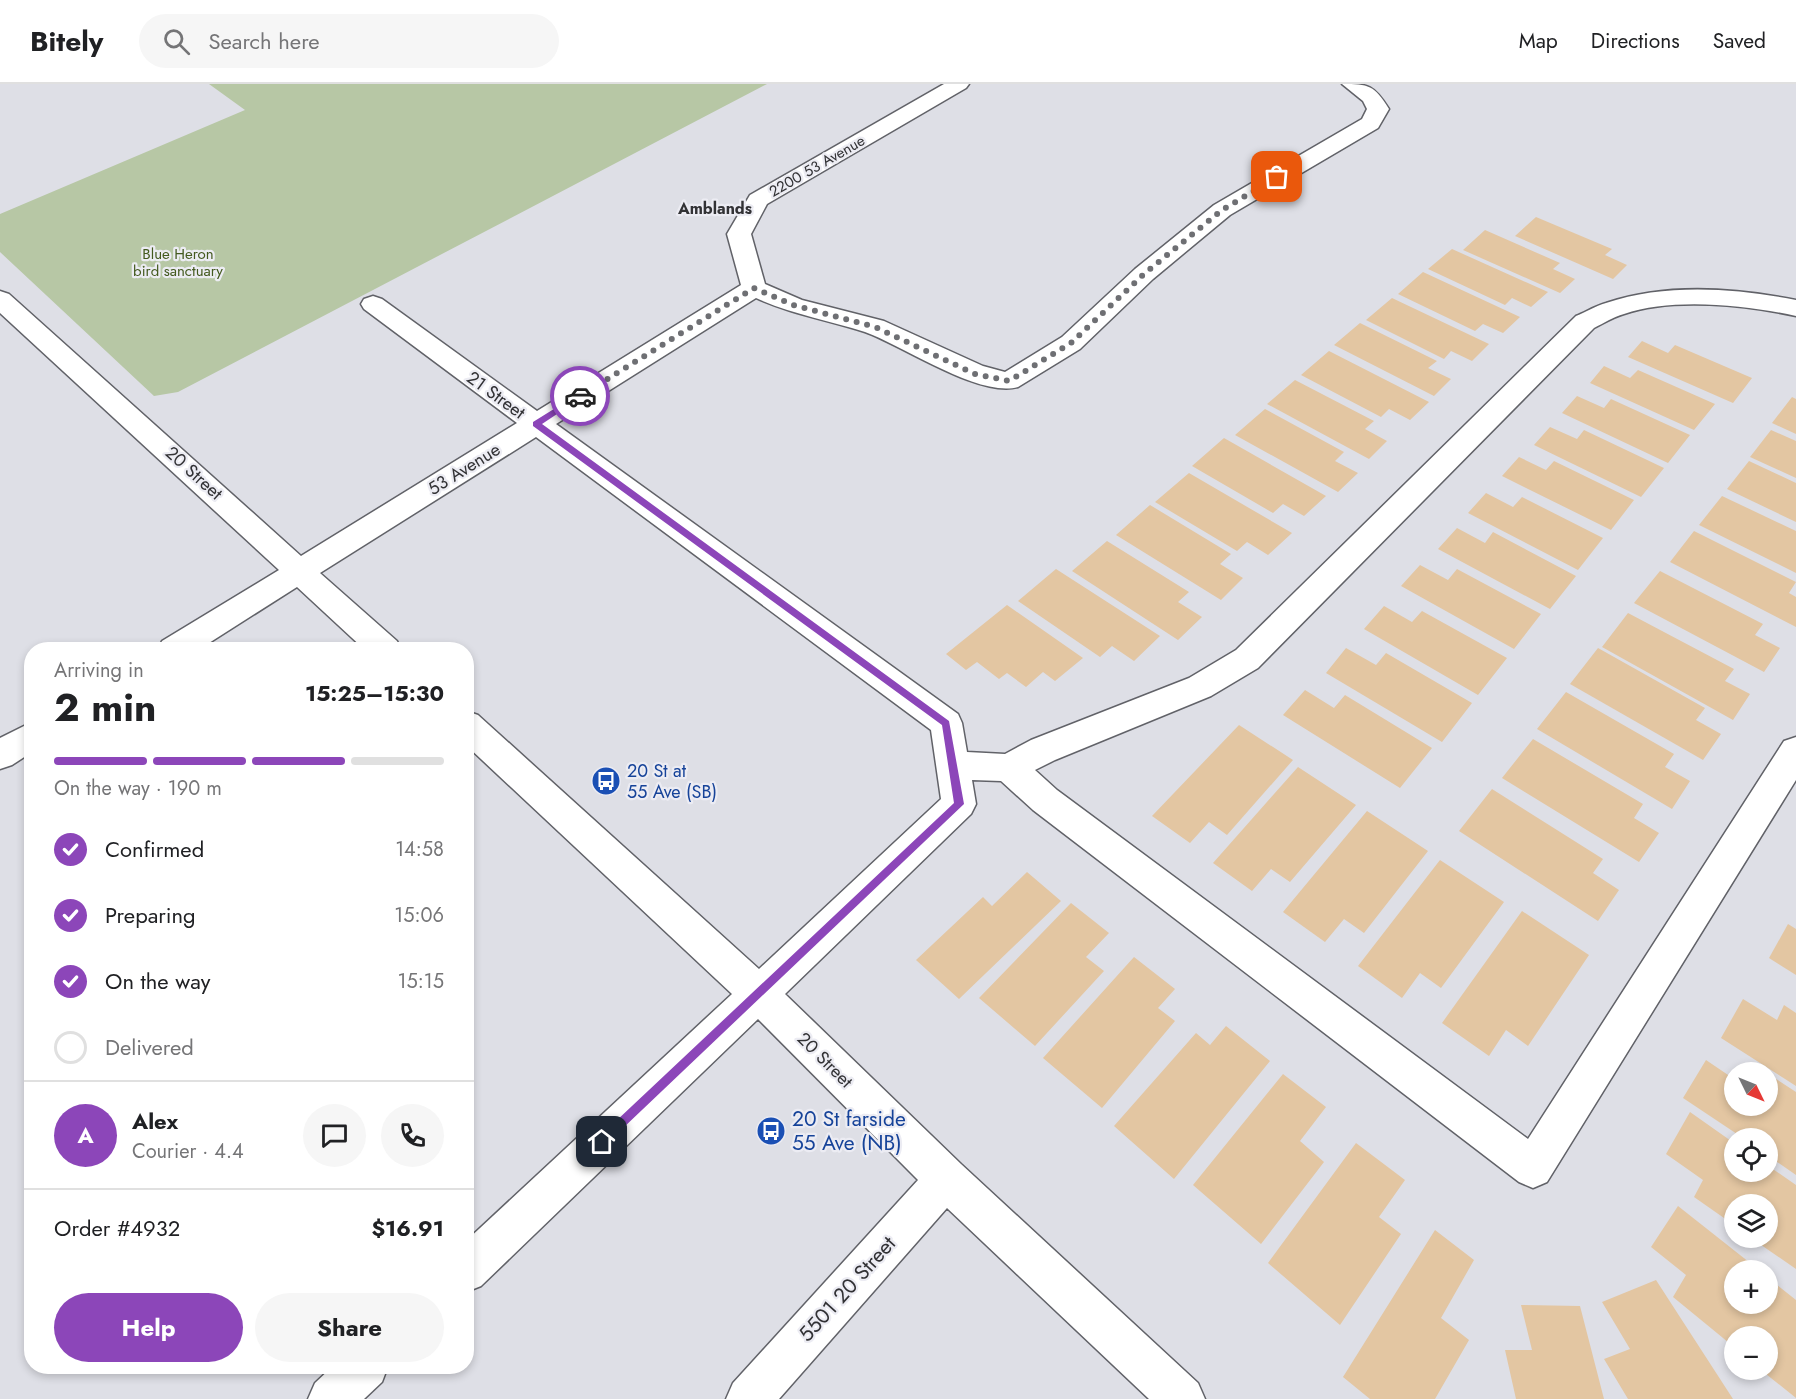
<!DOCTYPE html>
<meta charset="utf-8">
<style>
body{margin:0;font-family:Jost,sans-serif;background:#f6f6f6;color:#202124;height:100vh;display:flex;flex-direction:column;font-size:22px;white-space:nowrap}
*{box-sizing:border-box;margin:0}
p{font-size:20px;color:#757577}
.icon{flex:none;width:33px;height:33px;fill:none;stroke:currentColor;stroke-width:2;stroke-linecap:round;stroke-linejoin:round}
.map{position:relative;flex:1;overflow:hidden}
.panel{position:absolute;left:24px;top:558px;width:450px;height:732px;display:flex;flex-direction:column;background:#fff;border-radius:24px;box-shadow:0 3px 9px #0003}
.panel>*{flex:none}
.needle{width:39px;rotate:133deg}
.fabs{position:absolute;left:1724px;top:978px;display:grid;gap:12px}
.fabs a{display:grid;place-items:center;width:54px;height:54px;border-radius:50%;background:#fff;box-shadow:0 3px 9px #0003;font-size:30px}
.pin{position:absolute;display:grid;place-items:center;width:51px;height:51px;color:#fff;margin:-26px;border-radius:12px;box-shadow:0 3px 9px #0006}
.courier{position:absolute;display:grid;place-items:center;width:60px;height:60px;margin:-30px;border:4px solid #8c46b9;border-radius:50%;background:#fff;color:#222;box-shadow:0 2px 8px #0007}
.summary em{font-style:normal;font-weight:700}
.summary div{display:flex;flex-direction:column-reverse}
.summary{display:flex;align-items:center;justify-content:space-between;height:102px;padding:0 30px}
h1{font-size:39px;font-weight:700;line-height:45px}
.bar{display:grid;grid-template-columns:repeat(4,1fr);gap:9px 6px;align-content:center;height:72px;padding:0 30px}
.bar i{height:8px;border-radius:4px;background:#e0e0e0}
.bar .current{background:#8c46b9}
.bar p{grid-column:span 4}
.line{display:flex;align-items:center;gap:15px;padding:0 30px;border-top:2px solid #e0e0e0}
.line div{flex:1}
.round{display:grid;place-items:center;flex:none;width:63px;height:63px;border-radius:32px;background:#f6f6f6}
ol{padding:0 30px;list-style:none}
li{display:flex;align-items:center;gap:18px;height:66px}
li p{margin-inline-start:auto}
li .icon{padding:6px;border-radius:50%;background:#8c46b9;color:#fff;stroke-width:4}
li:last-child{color:#757577}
li i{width:33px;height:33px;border:3px solid #e0e0e0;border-radius:50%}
.button{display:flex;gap:12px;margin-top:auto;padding:12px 30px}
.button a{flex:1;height:69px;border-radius:36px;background:#8c46b9;color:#fff;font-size:24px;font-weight:700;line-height:69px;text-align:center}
.button a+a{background:#f6f6f6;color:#202124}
header{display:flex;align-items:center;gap:36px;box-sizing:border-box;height:84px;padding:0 30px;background:#fff;border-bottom:2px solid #e0e0e0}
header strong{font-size:28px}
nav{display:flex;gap:33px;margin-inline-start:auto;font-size:21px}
.search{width:420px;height:54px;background:#f6f6f6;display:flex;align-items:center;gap:15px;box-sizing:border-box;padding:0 21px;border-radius:33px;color:#757577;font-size:22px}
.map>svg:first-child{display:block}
.green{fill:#b7c7a5}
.building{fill:#e3c6a2}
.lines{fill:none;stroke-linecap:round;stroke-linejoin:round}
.minor-casing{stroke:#616268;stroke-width:3}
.minor{fill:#fff;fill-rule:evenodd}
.route{fill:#8c46b9}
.done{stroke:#6e6f73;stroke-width:6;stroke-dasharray:0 10.8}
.labels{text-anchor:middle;stroke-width:4.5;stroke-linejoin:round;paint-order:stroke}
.far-street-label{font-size:15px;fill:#323235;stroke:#ececf3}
.far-park-label{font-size:15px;fill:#43591e;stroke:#ececf3}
.far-neighbourhood-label{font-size:16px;font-weight:bold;fill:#323235;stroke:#ececf3}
.street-label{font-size:18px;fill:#323235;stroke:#ececf3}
.transit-label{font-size:18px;fill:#164399;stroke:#ececf3;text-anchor:start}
.near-transit-label{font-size:21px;fill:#164399;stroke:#ececf3;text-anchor:start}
.near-street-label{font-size:21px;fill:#323235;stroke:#ececf3}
</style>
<header>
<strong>Bitely</strong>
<div class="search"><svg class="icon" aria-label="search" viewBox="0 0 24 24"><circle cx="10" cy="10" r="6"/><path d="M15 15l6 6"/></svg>Search here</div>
<nav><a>Map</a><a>Directions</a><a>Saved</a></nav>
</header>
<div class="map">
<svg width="1796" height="1315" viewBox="0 0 1796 1315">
<rect width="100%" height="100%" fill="#dedfe6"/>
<polygon class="green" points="209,0 767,0 178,308 154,312 0,168 0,130 245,26"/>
<g class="building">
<polygon points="1536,133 1612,165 1605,171 1627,181 1613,195 1515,152"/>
<polygon points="1485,146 1560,179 1553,185 1575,195 1560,209 1463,166"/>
<polygon points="1452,165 1548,208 1531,223 1512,214 1505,221 1428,185"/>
<polygon points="1423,188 1520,233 1503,249 1483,240 1475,247 1398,210"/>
<polygon points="1392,214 1489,260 1472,277 1451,267 1444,275 1366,236"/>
<polygon points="1360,239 1437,277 1428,284 1451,295 1434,312 1334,261"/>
<polygon points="1642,257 1668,269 1675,261 1752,294 1733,319 1628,273"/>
<polygon points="1329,267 1429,318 1410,336 1389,325 1381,333 1301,291"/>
<polygon points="1604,282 1630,294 1638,286 1715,320 1694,346 1590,299"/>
<polygon points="1295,296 1374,337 1365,345 1387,357 1369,375 1267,320"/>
<polygon points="1577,312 1604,324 1611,315 1690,351 1668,379 1562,329"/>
<polygon points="1792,313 1796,315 1796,350 1772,339"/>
<polygon points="1265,325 1344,368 1335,377 1358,389 1338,408 1235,351"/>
<polygon points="1550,343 1577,355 1584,346 1664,384 1641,413 1534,361"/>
<polygon points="1771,346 1796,357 1796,394 1750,373"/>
<polygon points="1224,354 1326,412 1304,432 1283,420 1273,429 1192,382"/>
<polygon points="1519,373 1546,386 1554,377 1634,416 1611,446 1502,392"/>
<polygon points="1749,377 1796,399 1796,438 1727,405"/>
<polygon points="1189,389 1292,449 1268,471 1247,458 1237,467 1155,418"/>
<polygon points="1486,409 1513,423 1522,413 1603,454 1578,486 1468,429"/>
<polygon points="1722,412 1796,447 1796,489 1699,441"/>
<polygon points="1150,421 1231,470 1220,480 1243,494 1221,516 1116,451"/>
<polygon points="1457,444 1485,459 1493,448 1576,492 1550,525 1438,465"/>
<polygon points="1694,447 1796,498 1789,509 1796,513 1796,543 1670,478"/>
<polygon points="1107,457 1189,508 1178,518 1202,533 1178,556 1072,487"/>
<polygon points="1420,481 1448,496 1457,485 1541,530 1514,565 1401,502"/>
<polygon points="1056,485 1160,552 1134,577 1112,562 1100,573 1018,517"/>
<polygon points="1660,487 1763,540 1755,551 1780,564 1764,588 1634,519"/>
<polygon points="1007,521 1083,574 1055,597 1043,588 1026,603 1007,589 999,595 977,578 966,586 946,570"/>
<polygon points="1384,522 1412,538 1422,527 1507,574 1478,611 1364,545"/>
<polygon points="1628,529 1734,585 1725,597 1750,610 1733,636 1602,563"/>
<polygon points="1346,564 1376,581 1386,569 1472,619 1442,658 1326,589"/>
<polygon points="1598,564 1705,624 1696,636 1721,650 1703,676 1570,600"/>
<polygon points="1305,606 1334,624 1345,611 1432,664 1400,704 1283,631"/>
<polygon points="1566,608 1674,670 1665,683 1690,697 1672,725 1537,645"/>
<polygon points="1239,641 1293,676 1227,751 1209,738 1190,759 1152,732"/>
<polygon points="1533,655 1643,720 1634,734 1659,749 1639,778 1502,694"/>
<polygon points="1298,683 1356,721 1290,798 1271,785 1252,807 1213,779"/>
<polygon points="1492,705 1603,775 1593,789 1619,806 1598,837 1459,747"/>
<polygon points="1367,727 1428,767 1364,849 1344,835 1325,858 1283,828"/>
<polygon points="1440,776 1504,818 1441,904 1420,889 1402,914 1358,882"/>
<polygon points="1027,788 1061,817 959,915 916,876 983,813 992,822"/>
<polygon points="1071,819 1109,849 1086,873 1104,887 1035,962 979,914"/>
<polygon points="1522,827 1589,871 1528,962 1506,946 1489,972 1442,939"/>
<polygon points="1788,840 1796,845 1796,891 1769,874"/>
<polygon points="1134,873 1175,905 1158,924 1175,937 1102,1024 1043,974"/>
<polygon points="1743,915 1777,936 1784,921 1796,929 1796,1002 1721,954"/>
<polygon points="1226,942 1270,977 1174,1095 1114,1042 1196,949 1210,961"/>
<polygon points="1706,976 1734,995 1734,1022 1767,1022 1767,989 1796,1008 1796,1091 1767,1071 1767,1054 1743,1054 1683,1014"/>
<polygon points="1283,990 1326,1023 1300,1057 1324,1078 1261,1160 1193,1101"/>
<polygon points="1690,1028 1734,1059 1734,1088 1767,1088 1767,1081 1796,1101 1796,1185 1751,1154 1767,1154 1767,1120 1734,1120 1734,1141 1694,1113 1703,1096 1666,1070"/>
<polygon points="1356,1059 1405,1096 1379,1133 1401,1150 1340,1241 1268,1179"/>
<polygon points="1678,1122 1759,1186 1734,1186 1734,1220 1767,1220 1767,1193 1796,1216 1796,1314 1761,1286 1767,1286 1767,1252 1734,1252 1734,1263 1673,1213 1686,1191 1651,1163"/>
<polygon points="1435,1146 1474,1176 1441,1234 1469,1256 1435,1315 1370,1315 1343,1293"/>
<polygon points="1656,1196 1733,1315 1628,1315 1604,1275 1630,1265 1602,1218"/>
<polygon points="1521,1221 1580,1222 1604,1315 1516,1315 1505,1266 1532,1266"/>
</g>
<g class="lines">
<g class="minor-casing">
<g id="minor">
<path d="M944,0h25l-3,4 -199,116 -16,30 14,50 37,16 82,21 99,45 22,6 57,-35 73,-68 79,-64 148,-86 5,-10 -4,-8 -21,-17c27,0 32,1 47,25l-11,19 -148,87 -77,64 -73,70 -62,38c-39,11 -114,-41 -153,-55 -37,-12 -74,-18 -109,-34l-200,126 402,290 4,9 5,29 38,2 26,-14 158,-62 47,-28 340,-334c10,-4 19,-10 30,-13 59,-20 130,-15 190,-3v16c-50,-11 -123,-19 -172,-2 -11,3 -20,9 -30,14l-336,340 -47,28 -156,64 -20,10 22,20 471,349 256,-398 12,-4v43l-249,402 -14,6 -14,-6 -486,-372 -32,-29 -29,-1 4,24 -5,10 -186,180 176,170 237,219 7,16h-56l-202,-191 -168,191h-53l7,-16 185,-203 -160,-161 -277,267 -15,6v-51l266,-247 -266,-249v-34l12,4 281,254 182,-170 -10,-69 -395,-293 -216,136 77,68 4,9h-36l-68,-63 -99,63h-40l4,-9 117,-71 -279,-257v-22l9,3 292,262 216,-133 -153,-114 -3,-5 3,-5 9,-3 9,3 155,112 204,-126 -14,-51 23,-39z"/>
<polygon points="32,638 32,668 12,681 0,685 0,654"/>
<polygon points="333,1282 388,1282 382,1298 364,1315 308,1315 315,1299"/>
</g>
</g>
<use href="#minor" class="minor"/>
</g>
<polygon class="route" points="578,310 584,312 542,340 949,637 964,720 602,1064 598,1063 598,1054 954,719 942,641 533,342 533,338"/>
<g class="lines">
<polyline class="done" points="580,312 754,204 793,221 875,243 975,290 1009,297 1071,259 1144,190 1222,126 1277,93"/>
</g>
<defs>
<g id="bus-disc" transform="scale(1.5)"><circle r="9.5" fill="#1a4fb4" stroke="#ececf3"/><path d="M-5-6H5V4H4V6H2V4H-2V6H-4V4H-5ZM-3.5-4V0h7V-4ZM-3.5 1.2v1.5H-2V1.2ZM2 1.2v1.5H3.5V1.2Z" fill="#fff"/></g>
</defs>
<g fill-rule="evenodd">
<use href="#bus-disc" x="606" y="697"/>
<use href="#bus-disc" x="771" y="1047"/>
</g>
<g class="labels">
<g class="far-street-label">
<text transform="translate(817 82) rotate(-30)" y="5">2200 53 Avenue</text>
</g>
<g class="far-park-label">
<text x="178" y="175">Blue Heron<tspan x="178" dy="17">bird sanctuary</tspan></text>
</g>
<g class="far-neighbourhood-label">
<text x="715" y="130">Amblands</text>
</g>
<g class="street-label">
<text transform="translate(496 311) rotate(36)" y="6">21 Street</text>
<text transform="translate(464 385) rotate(-32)" y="6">53 Avenue</text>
<text transform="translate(194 389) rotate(42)" y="6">20 Street</text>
<text transform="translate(825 976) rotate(45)" y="6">20 Street</text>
</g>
<g class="transit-label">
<text x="627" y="693">20 St at<tspan x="627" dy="21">55 Ave (SB)</tspan></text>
</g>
<g class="near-transit-label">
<text x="792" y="1042">20 St farside<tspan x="792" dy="24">55 Ave (NB)</tspan></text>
</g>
<g class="near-street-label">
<text transform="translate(847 1205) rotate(-48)" y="7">5501 20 Street</text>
</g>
</g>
</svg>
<div class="fabs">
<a><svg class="needle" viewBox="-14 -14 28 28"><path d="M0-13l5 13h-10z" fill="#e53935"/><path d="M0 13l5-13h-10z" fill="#757577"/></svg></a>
<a><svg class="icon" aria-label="locate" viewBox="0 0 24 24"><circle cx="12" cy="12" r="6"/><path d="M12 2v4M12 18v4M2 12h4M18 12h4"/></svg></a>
<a><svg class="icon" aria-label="layers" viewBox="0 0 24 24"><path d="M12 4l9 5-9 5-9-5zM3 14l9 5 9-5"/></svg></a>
<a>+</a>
<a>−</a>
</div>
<div class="pin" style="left:1277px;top:93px;background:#ea580c"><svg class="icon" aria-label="bag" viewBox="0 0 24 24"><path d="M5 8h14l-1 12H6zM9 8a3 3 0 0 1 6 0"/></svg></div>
<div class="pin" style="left:602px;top:1058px;background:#1f2937"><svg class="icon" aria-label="home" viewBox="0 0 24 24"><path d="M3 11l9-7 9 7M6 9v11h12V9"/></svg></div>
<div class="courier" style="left:580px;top:312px"><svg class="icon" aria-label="car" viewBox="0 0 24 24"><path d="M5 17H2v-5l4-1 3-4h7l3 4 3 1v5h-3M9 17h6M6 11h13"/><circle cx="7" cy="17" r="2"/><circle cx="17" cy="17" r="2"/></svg></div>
<section class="panel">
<div class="summary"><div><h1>2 min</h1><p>Arriving in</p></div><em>15:25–15:30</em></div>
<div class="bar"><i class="current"></i><i class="current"></i><i class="current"></i><i></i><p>On the way · 190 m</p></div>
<ol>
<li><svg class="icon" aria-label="check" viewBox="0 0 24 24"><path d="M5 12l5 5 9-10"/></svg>Confirmed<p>14:58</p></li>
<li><svg class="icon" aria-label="check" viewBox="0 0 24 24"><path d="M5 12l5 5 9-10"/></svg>Preparing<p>15:06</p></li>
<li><svg class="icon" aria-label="check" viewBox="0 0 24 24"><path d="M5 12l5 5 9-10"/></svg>On the way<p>15:15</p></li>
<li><i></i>Delivered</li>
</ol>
<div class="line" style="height:108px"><b class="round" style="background:#8c46b9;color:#fff">A</b><div><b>Alex</b><p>Courier · 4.4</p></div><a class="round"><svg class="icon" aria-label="chat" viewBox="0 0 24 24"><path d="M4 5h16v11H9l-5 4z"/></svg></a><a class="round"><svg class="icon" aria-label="phone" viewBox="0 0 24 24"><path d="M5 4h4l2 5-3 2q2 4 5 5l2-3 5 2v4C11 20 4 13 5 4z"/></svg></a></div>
<div class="line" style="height:78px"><div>Order #4932</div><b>$16.91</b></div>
<div class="button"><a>Help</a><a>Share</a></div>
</section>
</div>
